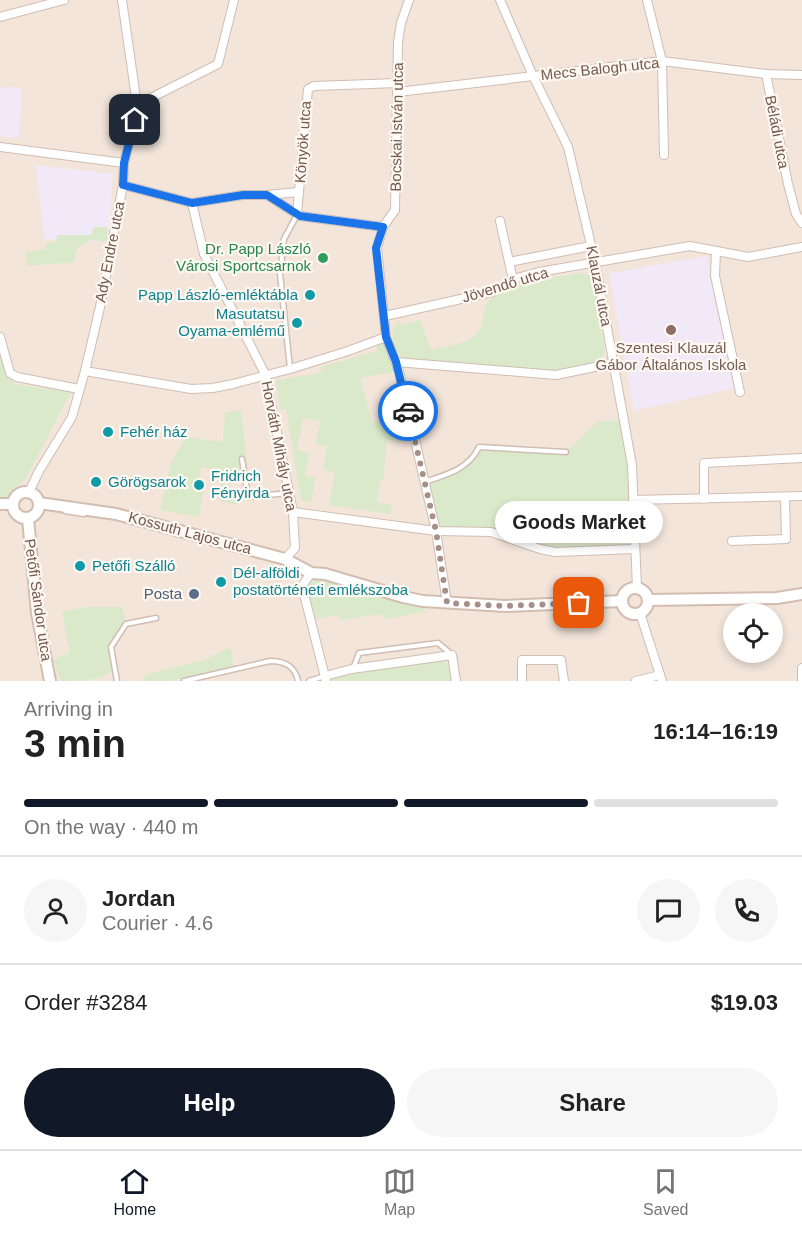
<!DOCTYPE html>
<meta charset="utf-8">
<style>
body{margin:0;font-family:Helvetica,sans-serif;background:#f6f6f6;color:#222;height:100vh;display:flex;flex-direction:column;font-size:22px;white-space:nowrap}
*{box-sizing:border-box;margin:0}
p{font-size:20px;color:#767676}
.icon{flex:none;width:33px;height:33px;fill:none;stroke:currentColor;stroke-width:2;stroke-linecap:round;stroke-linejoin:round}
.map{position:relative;height:681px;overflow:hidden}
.panel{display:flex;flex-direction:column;background:#fff;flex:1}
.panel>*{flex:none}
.tools{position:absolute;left:723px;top:603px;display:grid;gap:12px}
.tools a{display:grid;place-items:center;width:60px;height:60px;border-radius:50%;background:#fff;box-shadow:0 3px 9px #0003;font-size:30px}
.pin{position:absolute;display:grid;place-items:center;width:51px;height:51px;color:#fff;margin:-26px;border-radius:12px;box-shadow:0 3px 9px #0006}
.courier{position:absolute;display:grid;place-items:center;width:60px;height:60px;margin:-30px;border:4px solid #1a73e8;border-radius:50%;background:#fff;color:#222;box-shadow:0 2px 8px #0007}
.bubble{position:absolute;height:42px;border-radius:21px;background:#fff;box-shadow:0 3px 9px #0003;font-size:20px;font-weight:700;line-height:42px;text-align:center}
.headline em{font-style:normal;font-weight:700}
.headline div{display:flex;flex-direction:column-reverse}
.headline{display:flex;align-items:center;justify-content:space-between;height:102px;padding:0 24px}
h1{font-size:39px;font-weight:700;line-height:45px}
.bar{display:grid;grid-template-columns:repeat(4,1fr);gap:9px 6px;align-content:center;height:72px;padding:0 24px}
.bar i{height:8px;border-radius:4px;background:#e0e0e0}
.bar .active{background:#111827}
.bar p{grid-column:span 4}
.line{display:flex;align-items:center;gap:15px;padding:0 24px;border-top:2px solid #e0e0e0}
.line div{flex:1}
.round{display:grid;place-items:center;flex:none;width:63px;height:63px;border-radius:32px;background:#f6f6f6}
.cta{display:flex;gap:12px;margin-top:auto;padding:12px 24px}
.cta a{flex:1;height:69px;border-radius:36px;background:#111827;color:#fff;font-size:24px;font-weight:700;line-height:69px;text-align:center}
.cta a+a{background:#f6f6f6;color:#222}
.tabs{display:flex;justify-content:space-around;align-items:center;height:84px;border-top:2px solid #e0e0e0;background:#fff;font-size:16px;color:#767676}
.tabs a{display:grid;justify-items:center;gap:3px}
.tabs .active{color:#111827}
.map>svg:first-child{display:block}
.residential{fill:#f3e5da;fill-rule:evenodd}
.education{fill:#f1e8f8}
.green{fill:#dae9ca}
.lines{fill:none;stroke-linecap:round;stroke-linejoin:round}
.lane-casing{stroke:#d0bdb3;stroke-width:7}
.street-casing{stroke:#d0bdb3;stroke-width:10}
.secondary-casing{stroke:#d3bdb1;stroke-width:14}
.lane{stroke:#fff;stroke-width:4}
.street{stroke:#fff;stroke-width:8}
.secondary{stroke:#fff;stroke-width:10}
.done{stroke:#a58f86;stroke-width:6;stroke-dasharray:0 10.8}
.route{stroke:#1a73e8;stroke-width:8}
.leisure-dot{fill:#2e9e5b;stroke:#fef8f2;stroke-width:2}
.culture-dot{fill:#0f9aa8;stroke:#fef8f2;stroke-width:2}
.education-dot{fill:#8d6e63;stroke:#fef8f2;stroke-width:2}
.service-dot{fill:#5c6f8a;stroke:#fef8f2;stroke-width:2}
.labels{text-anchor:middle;stroke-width:4.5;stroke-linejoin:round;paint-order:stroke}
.street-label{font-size:15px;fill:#76594f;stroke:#fef8f2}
.leisure-label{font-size:15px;fill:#27864d;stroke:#fef8f2;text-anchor:end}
.culture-label{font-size:15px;fill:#0d838f;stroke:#fef8f2;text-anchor:start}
.education-label{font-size:15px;fill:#785e54;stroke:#fef8f2}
.service-label{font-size:15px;fill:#4e5e75;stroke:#fef8f2;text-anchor:end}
</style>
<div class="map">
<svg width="802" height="681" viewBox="0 0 802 681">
<rect width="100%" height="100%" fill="#fcf4eb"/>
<path class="residential" d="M0,0h802v681h-802zM734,614h38v38h-38z"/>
<g class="education">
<polygon points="0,87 22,88 19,138 0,136"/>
<polygon points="36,165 113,174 108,242 44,239"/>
<polygon points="707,256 734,388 634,411 609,273"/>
</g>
<g class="green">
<polygon points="94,227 107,227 108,242 90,240 76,249 74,262 27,266 26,252 46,249 45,244 56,242 57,235 91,235"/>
<path d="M579,273l13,3 13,76 -7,14 -42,9 -147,-12c-16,-11 -22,-27 -10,-43l2,5 19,-5 11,30c20,-5 47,-5 52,-30 1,-7 1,-16 8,-21 22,-19 61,-21 88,-26z"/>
<polygon points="386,337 399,371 360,378 372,422 401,421 403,442 387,440 383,481 380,481 377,502 392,505 390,514 329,505 335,472 323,470 327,446 315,444 321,421 303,418 297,450 309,453 305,476 315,478 311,502 301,501 286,409 280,410 276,380 320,373 321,367 377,351 375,341"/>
<polygon points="0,338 14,384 71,392 25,480 14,488 12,498 0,497"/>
<polygon points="241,410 248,469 233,471 227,496 238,499 237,505 217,500 221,472 202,467 198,480 205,482 199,517 160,510 171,463 186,437 223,442 225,413"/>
<path d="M598,421h28l9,128 -80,3 -64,-20 -55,-1 -13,-49c25,-8 42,-11 56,-35l87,5z"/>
<polygon points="325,574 423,601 424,612 385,619 380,614 340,620 338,615 315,619 308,598 309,576"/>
<path d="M86,607h36l4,17 -15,23 4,21c-12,13 -37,13 -54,13l-8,-21 17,-8 -8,-40z"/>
<polygon points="230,647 234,667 171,681 142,681 147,674 205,660"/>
<polygon points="443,658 448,667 452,681 332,681 332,678"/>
</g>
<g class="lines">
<g class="lane-casing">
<g id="lane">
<polyline points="290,368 280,274 284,239 297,215"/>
<polyline points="242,459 248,497 288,493"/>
<path d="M424,482c22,-7 45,-13 55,-35l87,5"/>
<polyline points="65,511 84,514"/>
<polyline points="353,669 359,653 438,643 450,653"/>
<polyline points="117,681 111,647 126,624 156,618"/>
<path d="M184,681l86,-20c15,0 25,5 28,20"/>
<polyline points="309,681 325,676"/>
</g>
</g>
<g class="street-casing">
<g id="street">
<polyline points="409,0 401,23 398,42 395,210 383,227 377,248 386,337 399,371 436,531 447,603"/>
<polyline points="500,0 533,76 568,147 595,262 632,465 637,588"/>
<polyline points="647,0 662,61 664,155"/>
<polyline points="0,17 64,0"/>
<polyline points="766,74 788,184 796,214 802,223"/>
<polyline points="398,92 662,61 766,74 802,75"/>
<polyline points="137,105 218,64 234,0"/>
<polyline points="0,147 124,163"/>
<polyline points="123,185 192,203 243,195 267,195 300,216 383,227"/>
<polyline points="267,195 299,192"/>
<polyline points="192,203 204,254 265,374 293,512 295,548 285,559"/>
<polyline points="297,214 308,89 314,86 398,83"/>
<polyline points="500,221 513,280"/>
<polyline points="716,251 715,276 740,392"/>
<polyline points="509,262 591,246"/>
<polyline points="385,316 492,292 517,278 539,272 690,246 748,257 802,247"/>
<polyline points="0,337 10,373 17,377 79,389"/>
<polyline points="396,362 556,375 614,363"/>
<polyline points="85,371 191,389 213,388 233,384 290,369 348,351 386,337"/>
<polyline points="29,492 39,471 72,417 85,371 100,307 123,185 124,163 135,120 137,105 122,0"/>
<polyline points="704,499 704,463 802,458"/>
<polyline points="633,500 802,496"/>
<polyline points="293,512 436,531 491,532 540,549 555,552 635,549"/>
<polyline points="732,541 786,539 785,497"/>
<polyline points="311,573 302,586 326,681"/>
<polyline points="640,613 662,681"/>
<polyline points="325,676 352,669 452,655 456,681"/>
<polyline points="522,681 522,660 561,660 564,681"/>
<polyline points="636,681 660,675"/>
<polyline points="802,681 802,668"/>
</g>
</g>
<g class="secondary-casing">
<g id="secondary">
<circle cx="26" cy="505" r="13"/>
<polyline points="39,503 116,514 285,559 311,573 325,574 403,597 423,601 505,606 622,601"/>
<polyline points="0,504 13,504"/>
<polyline points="28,519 37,613 50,681"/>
<circle cx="635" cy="601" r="13"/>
<polyline points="648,600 777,598 802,594"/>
</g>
</g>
<use href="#lane" class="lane"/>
<use href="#street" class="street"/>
<use href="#secondary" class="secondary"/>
</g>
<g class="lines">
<polyline class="done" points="408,411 436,531 447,603 505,606 579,603"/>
<polyline class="route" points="135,120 124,163 123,185 192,203 243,195 267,195 300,216 383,227 376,248 386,337 396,362 408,411"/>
</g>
<circle class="leisure-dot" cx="323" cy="258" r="6"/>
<g class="culture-dot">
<circle cx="310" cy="295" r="6"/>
<circle cx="297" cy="323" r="6"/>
<circle cx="108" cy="432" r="6"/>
<circle cx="96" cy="482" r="6"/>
<circle cx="199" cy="485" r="6"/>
<circle cx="80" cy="566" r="6"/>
<circle cx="221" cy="582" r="6"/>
</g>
<circle class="education-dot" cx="671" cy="330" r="6"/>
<circle class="service-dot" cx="194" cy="594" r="6"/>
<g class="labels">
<g class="street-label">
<text transform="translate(600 69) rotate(-6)" y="5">Mecs Balogh utca</text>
<text transform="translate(397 127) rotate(-89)" y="5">Bocskai István utca</text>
<text transform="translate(777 132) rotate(79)" y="5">Béládi utca</text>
<text transform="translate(303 142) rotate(-86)" y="5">Könyök utca</text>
<text transform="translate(110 252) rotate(-79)" y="5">Ady Endre utca</text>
<text transform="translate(505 285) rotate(-17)" y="5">Jövendő utca</text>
<text transform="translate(599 286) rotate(79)" y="5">Klauzál utca</text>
<text transform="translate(279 446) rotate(79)" y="5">Horváth Mihály utca</text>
<text transform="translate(190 533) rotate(15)" y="5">Kossuth Lajos utca</text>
<text transform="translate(38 600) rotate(82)" y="5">Petőfi Sándor utca</text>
</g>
<g class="leisure-label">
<text x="311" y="254">Dr. Papp László<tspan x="311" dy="17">Városi Sportcsarnok</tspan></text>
</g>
<g class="culture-label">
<text x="298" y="300" text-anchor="end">Papp László-emléktábla</text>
<text x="285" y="319" text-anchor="end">Masutatsu<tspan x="285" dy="17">Oyama-emlémű</tspan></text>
<text x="120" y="437">Fehér ház</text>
<text x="211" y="481">Fridrich<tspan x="211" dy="17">Fényirda</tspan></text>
<text x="108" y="487">Görögsarok</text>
<text x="92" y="571">Petőfi Szálló</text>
<text x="233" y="578">Dél-alföldi<tspan x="233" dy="17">postatörténeti emlékszoba</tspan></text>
</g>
<g class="education-label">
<text x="671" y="353">Szentesi Klauzál<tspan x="671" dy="17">Gábor Általános Iskola</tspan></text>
</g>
<g class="service-label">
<text x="182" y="599">Posta</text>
</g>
</g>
</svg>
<div class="tools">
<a><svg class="icon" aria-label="locate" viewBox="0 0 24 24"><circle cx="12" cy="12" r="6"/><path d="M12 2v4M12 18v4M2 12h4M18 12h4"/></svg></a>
</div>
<div class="pin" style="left:579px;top:603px;background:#ea580c"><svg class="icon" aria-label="bag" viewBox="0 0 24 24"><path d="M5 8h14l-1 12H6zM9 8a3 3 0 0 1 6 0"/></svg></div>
<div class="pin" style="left:135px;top:120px;background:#1f2937"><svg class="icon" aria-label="home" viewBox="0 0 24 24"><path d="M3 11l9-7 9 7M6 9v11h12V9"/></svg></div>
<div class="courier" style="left:408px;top:411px"><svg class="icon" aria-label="car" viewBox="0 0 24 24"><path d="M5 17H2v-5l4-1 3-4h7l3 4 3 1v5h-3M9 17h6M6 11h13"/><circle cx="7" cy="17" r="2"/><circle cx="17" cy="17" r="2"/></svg></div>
<div class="bubble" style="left:495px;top:501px;width:168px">Goods Market</div>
</div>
<section class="panel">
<div class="headline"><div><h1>3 min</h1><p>Arriving in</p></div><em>16:14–16:19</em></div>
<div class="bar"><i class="active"></i><i class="active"></i><i class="active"></i><i></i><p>On the way · 440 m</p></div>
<div class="line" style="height:108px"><a class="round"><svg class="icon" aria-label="person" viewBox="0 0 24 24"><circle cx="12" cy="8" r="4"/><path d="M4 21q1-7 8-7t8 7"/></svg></a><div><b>Jordan</b><p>Courier · 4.6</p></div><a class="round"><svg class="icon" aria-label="chat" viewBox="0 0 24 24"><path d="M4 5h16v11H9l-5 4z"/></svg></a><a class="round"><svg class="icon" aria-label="phone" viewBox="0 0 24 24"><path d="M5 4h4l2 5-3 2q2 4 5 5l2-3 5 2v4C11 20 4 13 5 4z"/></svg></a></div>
<div class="line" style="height:78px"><div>Order #3284</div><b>$19.03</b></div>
<div class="cta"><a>Help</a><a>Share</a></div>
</section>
<nav class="tabs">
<a class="active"><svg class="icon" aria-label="home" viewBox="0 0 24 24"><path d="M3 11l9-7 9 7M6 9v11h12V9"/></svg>Home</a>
<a><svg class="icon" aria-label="map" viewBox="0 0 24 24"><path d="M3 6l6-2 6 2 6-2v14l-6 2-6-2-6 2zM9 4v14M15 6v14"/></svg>Map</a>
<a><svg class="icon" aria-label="saved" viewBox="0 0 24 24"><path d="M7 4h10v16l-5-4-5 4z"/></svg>Saved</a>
</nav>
